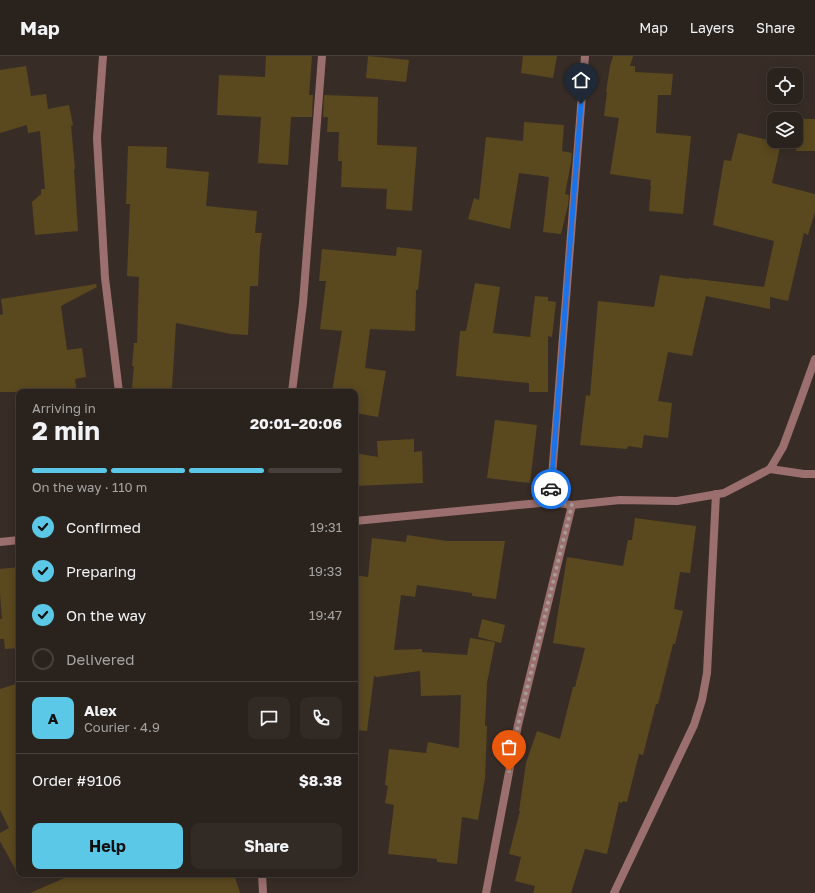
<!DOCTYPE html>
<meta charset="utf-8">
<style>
body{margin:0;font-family:"Golos Text",sans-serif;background:#322a25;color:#f1f3f6;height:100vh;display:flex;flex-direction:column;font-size:15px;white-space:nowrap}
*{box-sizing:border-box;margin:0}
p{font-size:13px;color:#a5a4a3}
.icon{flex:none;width:22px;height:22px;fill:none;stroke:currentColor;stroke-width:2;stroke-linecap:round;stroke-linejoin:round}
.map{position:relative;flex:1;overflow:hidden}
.details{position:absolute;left:16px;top:333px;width:342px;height:488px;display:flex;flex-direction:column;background:#2a221c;border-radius:8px;box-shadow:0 2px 10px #0003,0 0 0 1px #463f3b}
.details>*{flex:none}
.buttons{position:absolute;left:767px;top:12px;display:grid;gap:8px}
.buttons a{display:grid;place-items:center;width:36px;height:36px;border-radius:8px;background:#2a221c;box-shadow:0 2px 10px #0003,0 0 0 1px #463f3b;font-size:20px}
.pin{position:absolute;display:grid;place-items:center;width:34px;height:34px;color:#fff;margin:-41px -17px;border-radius:50% 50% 50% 0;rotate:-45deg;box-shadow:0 0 4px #0007}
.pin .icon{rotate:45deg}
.courier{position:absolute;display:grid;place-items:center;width:40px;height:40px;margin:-20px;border:3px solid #1a73e8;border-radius:50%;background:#fff;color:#222;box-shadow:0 1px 5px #0007}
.head em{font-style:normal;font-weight:700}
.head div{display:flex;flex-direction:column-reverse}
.head{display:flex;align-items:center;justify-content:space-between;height:68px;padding:0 16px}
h1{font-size:26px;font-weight:700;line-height:30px}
.bar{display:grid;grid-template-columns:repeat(4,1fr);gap:6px 4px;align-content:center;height:48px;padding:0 16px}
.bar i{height:5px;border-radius:3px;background:#463f3b}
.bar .active{background:#5ac8e6}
.bar p{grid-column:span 4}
.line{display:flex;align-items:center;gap:10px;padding:0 16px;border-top:1px solid #463f3b}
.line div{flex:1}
.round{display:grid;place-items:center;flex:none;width:42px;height:42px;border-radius:8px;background:#322a25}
ol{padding:0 16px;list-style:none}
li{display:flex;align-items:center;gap:12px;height:44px}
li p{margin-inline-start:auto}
li .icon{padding:4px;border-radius:50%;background:#5ac8e6;color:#111;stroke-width:4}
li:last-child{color:#a5a4a3}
li i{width:22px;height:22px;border:2px solid #463f3b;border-radius:50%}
.primary-button{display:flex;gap:8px;margin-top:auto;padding:8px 16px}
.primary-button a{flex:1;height:46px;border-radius:8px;background:#5ac8e6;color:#111;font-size:16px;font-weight:700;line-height:46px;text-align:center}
.primary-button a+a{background:#322a25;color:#f1f3f6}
header{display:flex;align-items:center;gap:24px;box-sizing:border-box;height:56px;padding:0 20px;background:#2a221c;border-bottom:1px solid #463f3b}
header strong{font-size:19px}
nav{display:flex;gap:22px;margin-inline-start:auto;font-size:14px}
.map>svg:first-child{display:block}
.building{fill:#5a481e}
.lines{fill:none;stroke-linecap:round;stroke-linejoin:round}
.minor{stroke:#9b6f6d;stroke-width:8}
.done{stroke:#a59c96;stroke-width:4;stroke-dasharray:0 7.2}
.route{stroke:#1a73e8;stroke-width:5}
</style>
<header>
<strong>Map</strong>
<nav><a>Map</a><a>Layers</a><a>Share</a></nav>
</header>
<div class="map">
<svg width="815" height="837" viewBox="0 0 815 837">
<rect width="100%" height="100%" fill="#382d26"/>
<g class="building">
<polygon points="266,0 312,0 309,39 313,39 312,61 291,61 288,109 258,107 261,61 217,59 219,19 265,21"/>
<polygon points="368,0 409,4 406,26 366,22"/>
<polygon points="523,0 557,0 553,22 521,17"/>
<polygon points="613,0 633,0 630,10 635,10 635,16 673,18 671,39 658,39 656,77 691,80 683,158 649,155 651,129 650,129 651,124 610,118 619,62 604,60 607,36 606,36 610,10"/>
<polygon points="26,10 31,40 46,38 48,53 69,49 73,69 71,70 75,113 74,113 78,175 35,179 32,146 41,138 41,133 45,133 40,75 28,77 27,69 0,77 0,14"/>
<polygon points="324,39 378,41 377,89 417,91 412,155 386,153 387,133 341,131 342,105 338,105 339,76 327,76 328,61 323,61"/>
<polygon points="797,63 815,63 815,95 796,95"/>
<polygon points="524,66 564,69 562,95 572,97 571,107 565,138 569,139 568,149 561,178 543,176 549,121 519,117 510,173 468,163 474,142 479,144 486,81 523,85"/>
<polygon points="738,77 781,87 772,127 815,138 815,156 808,179 804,177 788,245 770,241 770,253 706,240 692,300 668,296 658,345 672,347 668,382 644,379 642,392 628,390 627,393 580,389 586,339 590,340 598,245 654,251 660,219 689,223 689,222 764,231 774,185 713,169 724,104 731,105"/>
<polygon points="128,90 167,91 166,112 209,116 206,150 257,155 255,177 262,177 260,191 258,230 250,230 248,279 231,278 176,267 172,332 132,332 134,310 132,310 134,287 137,287 139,221 127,220 130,148 126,148"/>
<polygon points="397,191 422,194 418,234 416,234 415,275 370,273 365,312 386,315 378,361 355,357 355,336 332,336 342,275 320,273 326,225 319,225 322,193 396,200"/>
<polygon points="475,227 500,231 493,277 530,281 535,240 548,241 548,245 556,246 552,281 548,280 548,336 529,336 529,327 456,320 460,275 466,275"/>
<polygon points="96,228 97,231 61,250 67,294 82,292 86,321 75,323 77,336 0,336 0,259 3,258 1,243"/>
<polygon points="495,364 537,369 530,427 487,422"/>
<polygon points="414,383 414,396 422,395 423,427 355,430 355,397 378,401 377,385"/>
<polygon points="635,462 696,470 690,517 680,516 674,553 683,555 675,588 673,588 658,648 656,648 643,699 639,698 627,746 623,745 622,747 619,746 607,798 585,793 571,837 533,837 535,830 515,825 521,801 509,798 520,755 519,755 526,707 537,675 560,683 573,631 575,631 585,592 553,587 567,501 623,510 628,484 632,484"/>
<polygon points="407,479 447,485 505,485 496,543 472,540 472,537 417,529 415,541 401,539 394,594 422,593 422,596 467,599 470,582 495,586 487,627 485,670 487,670 485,722 478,764 462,761 457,808 437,806 437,803 388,798 394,749 385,747 388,730 385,729 389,693 426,697 428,686 459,692 461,639 421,640 420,615 377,621 374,620 367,675 355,674 355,519 368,521 372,482 406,486"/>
<polygon points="19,511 19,592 5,593 4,583 0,583 0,563 2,563 0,538 0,513"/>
<polygon points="482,563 505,569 501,587 478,581"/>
<polygon points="19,627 19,820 0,785 0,777 9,772 0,754 0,633"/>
<polygon points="74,818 234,818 240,837 30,837"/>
</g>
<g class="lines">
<g class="minor">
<polyline points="103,0 97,82 105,222 119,336"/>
<polyline points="292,336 303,247 322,0"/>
<polyline points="770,413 804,418 815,418"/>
<polyline points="550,446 585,0"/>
<polyline points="355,465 550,446 572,449 620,444 677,445 724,437 770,413 783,391 800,345 815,303"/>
<polyline points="0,486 19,484"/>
<polyline points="262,818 263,837"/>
<polyline points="486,837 518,669 572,449"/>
<polyline points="614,837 694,669 702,644 707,617 716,438"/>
</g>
</g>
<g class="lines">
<polyline class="done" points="509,715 518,669 572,449 550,446 551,433"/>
<polyline class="route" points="551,433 581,48"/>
</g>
</svg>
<div class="buttons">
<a><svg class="icon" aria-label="locate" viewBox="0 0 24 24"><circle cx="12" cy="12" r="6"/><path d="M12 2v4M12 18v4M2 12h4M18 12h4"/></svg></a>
<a><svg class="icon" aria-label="layers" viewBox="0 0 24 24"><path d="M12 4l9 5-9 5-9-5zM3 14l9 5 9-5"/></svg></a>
</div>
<div class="pin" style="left:509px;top:715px;background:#ea580c"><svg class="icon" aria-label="bag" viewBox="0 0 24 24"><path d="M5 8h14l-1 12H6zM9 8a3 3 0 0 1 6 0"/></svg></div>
<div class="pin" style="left:581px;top:48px;background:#1f2937"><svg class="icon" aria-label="home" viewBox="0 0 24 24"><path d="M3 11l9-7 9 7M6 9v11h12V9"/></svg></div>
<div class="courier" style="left:551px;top:433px"><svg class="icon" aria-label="car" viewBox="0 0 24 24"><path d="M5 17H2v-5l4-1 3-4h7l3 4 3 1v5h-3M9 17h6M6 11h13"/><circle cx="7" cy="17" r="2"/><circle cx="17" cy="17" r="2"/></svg></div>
<section class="details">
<div class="head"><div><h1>2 min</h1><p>Arriving in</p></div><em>20:01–20:06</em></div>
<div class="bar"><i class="active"></i><i class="active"></i><i class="active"></i><i></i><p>On the way · 110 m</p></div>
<ol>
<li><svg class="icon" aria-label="check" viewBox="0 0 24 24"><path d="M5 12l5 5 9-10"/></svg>Confirmed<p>19:31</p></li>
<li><svg class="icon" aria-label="check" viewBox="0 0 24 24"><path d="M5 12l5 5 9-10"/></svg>Preparing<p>19:33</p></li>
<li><svg class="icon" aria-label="check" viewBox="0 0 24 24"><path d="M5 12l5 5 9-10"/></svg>On the way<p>19:47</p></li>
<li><i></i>Delivered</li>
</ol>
<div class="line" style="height:72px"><b class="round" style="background:#5ac8e6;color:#111">A</b><div><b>Alex</b><p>Courier · 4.9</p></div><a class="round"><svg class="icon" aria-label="chat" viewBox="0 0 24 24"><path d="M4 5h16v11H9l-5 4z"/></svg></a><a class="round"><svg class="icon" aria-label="phone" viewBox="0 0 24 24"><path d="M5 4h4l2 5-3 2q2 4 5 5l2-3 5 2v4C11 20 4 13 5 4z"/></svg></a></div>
<div class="line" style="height:52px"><div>Order #9106</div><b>$8.38</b></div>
<div class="primary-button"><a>Help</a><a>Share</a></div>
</section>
</div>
